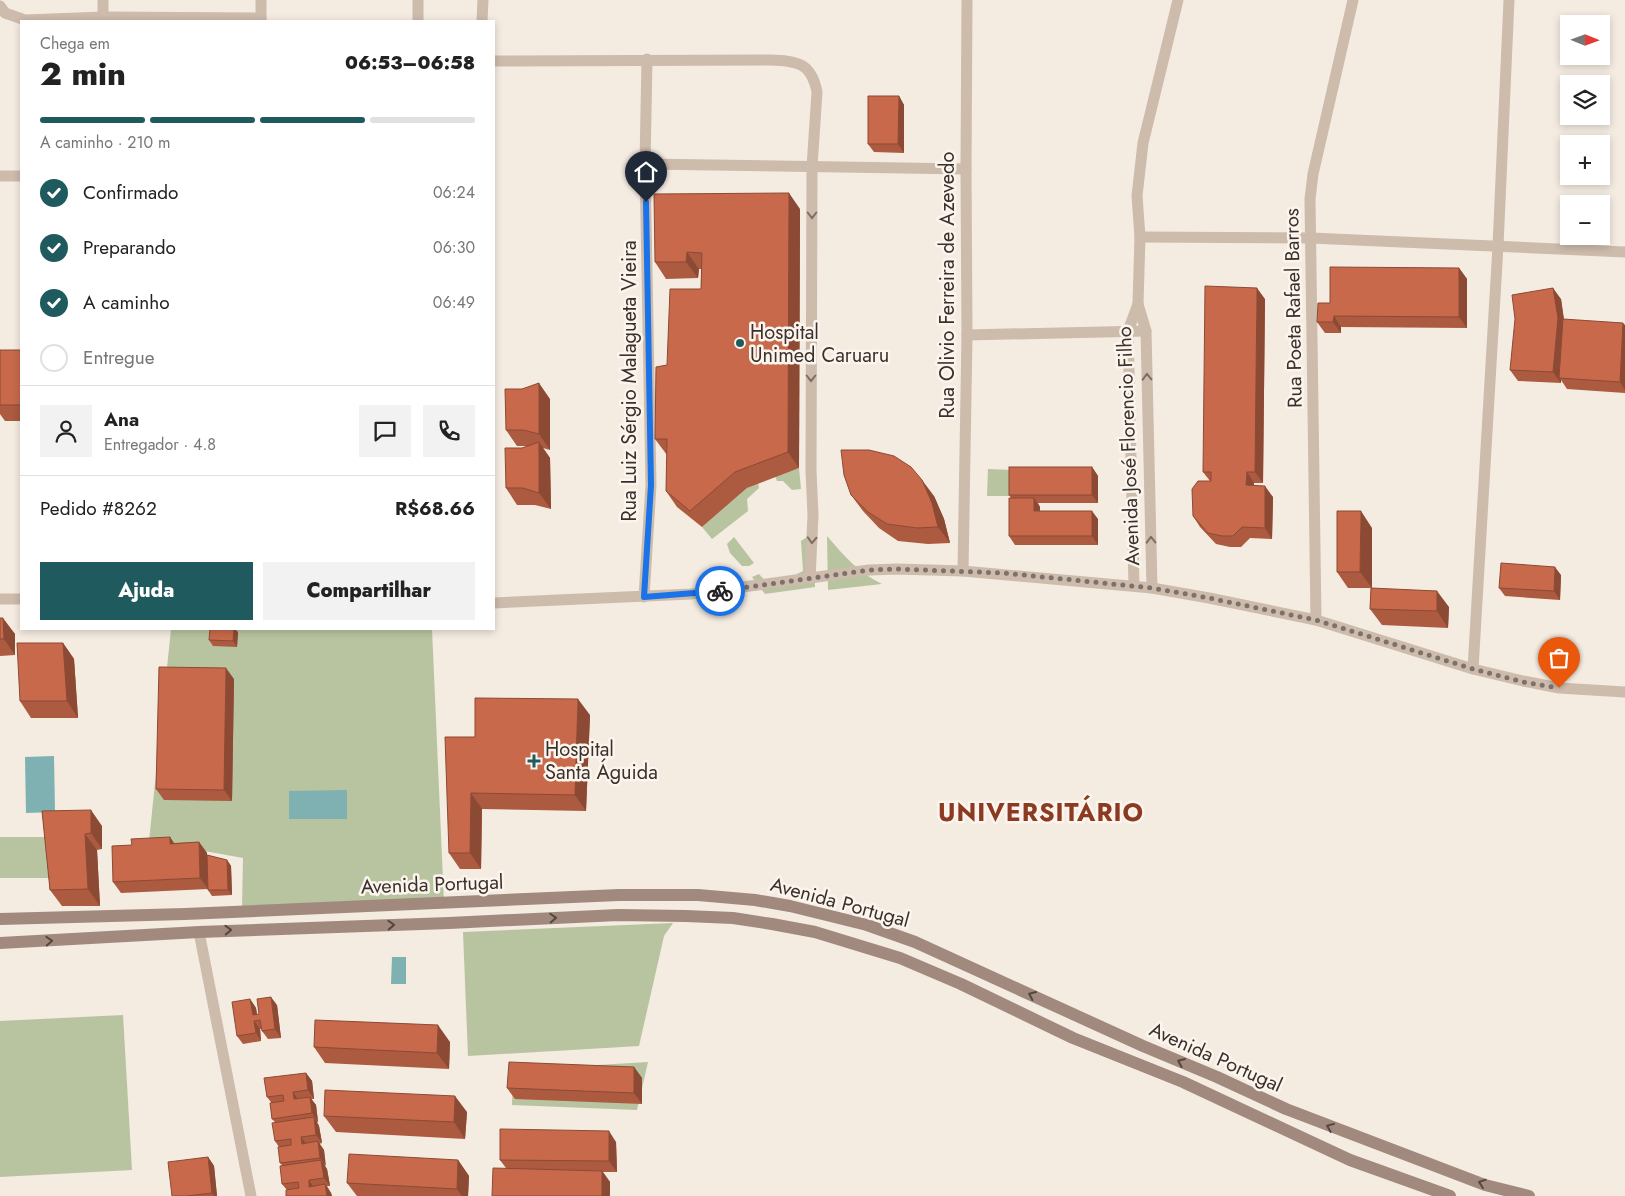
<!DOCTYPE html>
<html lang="pt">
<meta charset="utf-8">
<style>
body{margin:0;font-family:Jost,sans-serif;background:#f2f2f2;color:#222;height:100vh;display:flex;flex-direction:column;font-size:19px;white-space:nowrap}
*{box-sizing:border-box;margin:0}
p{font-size:16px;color:#767676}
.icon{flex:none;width:28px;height:28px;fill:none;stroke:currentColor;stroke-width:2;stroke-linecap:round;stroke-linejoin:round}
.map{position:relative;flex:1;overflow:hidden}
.drawer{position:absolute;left:20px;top:20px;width:475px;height:610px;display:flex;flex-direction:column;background:#fff;border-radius:0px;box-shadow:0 2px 8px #0003}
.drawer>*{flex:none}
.needle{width:32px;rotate:91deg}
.tools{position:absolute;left:1560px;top:15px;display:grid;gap:10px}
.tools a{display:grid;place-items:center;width:50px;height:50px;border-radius:0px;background:#fff;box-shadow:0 2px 8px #0003;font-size:25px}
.pin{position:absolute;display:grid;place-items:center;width:42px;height:42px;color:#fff;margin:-51px -21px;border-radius:50% 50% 50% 0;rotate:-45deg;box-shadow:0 0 5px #0007}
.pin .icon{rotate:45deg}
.courier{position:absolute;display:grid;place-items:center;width:50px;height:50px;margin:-25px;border:4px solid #1a73e8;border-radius:50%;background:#fff;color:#222;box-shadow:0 1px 6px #0007}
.head em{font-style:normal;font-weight:800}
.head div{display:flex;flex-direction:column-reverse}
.head{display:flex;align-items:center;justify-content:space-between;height:85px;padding:0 20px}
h1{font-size:32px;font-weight:800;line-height:38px}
.bar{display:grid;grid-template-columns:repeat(4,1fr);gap:8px 5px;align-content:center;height:60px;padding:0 20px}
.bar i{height:6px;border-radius:4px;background:#e0e0e0}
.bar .on{background:#1f5a5e}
.bar p{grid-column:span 4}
.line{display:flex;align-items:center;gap:12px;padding:0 20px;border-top:1px solid #e0e0e0}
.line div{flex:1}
.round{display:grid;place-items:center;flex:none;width:52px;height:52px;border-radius:0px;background:#f2f2f2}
ol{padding:0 20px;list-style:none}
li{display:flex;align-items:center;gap:15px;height:55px}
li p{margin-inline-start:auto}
li .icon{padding:5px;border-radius:50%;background:#1f5a5e;color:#fff;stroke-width:4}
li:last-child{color:#767676}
li i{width:28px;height:28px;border:2px solid #e0e0e0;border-radius:50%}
.action{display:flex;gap:10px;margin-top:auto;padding:10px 20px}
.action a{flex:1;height:58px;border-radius:0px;background:#1f5a5e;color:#fff;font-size:20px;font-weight:800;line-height:58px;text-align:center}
.action a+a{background:#f2f2f2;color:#222}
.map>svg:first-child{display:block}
.green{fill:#b8c4a0}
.water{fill:#7fb0b2}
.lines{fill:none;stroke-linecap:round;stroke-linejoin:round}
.street{stroke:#cdbbac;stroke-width:11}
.secondary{stroke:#a18a7d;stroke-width:12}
.wall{fill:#ac5a40}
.shaded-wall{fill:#8c4a34}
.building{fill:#c8694b;stroke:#8c4a34}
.oneway{stroke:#7d6f65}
.oneway2{stroke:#544640}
.done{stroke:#7c716b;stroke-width:5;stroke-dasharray:0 9}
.route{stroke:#1a73e8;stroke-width:6}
.poi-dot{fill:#1f5a5e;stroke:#fbf5ee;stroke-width:2}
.labels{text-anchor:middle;stroke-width:5;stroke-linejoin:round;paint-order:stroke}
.street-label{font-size:20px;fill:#3b302b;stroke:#fbf5ee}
.poi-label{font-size:20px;fill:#3b302b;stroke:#fbf5ee;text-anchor:start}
.district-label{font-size:25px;font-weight:bold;letter-spacing:1px;fill:#8c3b22;stroke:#fbf5ee}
</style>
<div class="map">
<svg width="1625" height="1196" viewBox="0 0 1625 1196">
<rect width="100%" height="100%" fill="#f4ebe1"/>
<g class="green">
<polygon points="799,468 801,489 792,490 783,481 777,481 775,476"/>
<polygon points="988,469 1013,470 1013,496 987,496"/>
<polygon points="758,483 759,488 747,499 748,511 712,539 702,527 747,488"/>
<polygon points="813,533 815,587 765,594 752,577 759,574 771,587 803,571 801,541"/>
<path d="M827,536c17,20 32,37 55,48l-54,6z"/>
<polygon points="734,537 754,563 749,566 742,566 730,553 727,544"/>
<polygon points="171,629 432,629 444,903 242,908 243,858 149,841"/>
<polygon points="0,837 53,837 52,878 0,878"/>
<polygon points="673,923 664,936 639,1046 468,1056 463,932"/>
<polygon points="123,1015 132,1170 0,1177 0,1021"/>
<polygon points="648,1062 637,1110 512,1105 513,1070"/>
</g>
<g class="water">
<polygon points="54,756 55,812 26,813 25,757"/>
<polygon points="347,790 347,819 289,819 289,791"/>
<polygon points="392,957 406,957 406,984 391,984"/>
</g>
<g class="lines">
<g class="street">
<polyline points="103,0 103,17"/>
<polyline points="261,0 261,21"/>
<polyline points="418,0 418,21"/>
<polyline points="0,6 5,13 25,20 103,17 261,18"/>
<polyline points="482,21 483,0"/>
<path d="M494,61l274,-1c27,1 43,1 49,32l-5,75 -1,304 2,44 -3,64"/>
<polyline points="645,164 966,169"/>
<polyline points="0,176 21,176"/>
<polyline points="1140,237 1311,238 1625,252"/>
<polyline points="1138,304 1146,331 1152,588"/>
<polyline points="967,335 1146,331"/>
<polyline points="963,571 967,335 966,169 967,0"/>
<polyline points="1134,586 1128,331 1138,304 1140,237 1137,196 1143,143 1178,0"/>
<polyline points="644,597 651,485 645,164 647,59"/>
<polyline points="0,599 21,599"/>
<polyline points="494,603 691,594 869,570 897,569 963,571 1152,588 1209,598 1316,620 1473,669 1523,681 1559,688 1625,692"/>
<polyline points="1316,620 1310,199 1313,174 1353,0"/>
<polyline points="1473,669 1498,246 1509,0"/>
<polyline points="199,932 251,1196"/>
</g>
<g class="secondary">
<polyline points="0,919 185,914 619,895 698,895 755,900 790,906 867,925 915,942 1143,1046 1217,1077 1286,1109 1485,1185 1529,1196"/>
<polyline points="0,943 199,932 449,923 618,915 686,916 733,918 772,924 815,932 900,958 961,984 1073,1038 1183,1082 1350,1160 1450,1196"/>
</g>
</g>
<g class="wall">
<polygon points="899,96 904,105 904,153 874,152 868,144"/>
<polygon points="800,209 799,468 747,488 702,527 677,507 666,491 667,455 655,439 667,365 701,289 701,269 699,269 698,278 666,279 655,262"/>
<polygon points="1459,268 1467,279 1467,328 1341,327 1341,333 1325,333 1317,322 1330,303"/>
<polygon points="1265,299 1263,483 1254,483 1254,485 1273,497 1272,539 1250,538 1241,547 1230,547 1216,544 1200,527 1193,516 1210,481 1203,472"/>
<polygon points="1561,299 1564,319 1625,325 1625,393 1567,389 1561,380 1561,383 1518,381 1510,370"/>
<polygon points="0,350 21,350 21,421 5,421 0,414"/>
<polygon points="550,399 550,450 543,448 550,458 551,509 535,505 517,505 506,488 522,448 528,446 517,446 506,430"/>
<polygon points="1092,467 1098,476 1098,503 1038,503 1040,507 1040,511 1098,519 1098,545 1015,545 1009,536 1011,498 1009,495"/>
<polygon points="851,495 934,496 944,519 950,543 928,544 898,541 879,528 863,511"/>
<polygon points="1372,528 1372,588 1449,607 1448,628 1382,625 1370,609 1371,588 1348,588 1337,572"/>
<polygon points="1561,575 1560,600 1505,596 1499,588"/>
<polygon points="0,618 15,634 15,655 0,656"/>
<polygon points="238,632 237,647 213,646 209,640"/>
<polygon points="63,643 74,659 78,718 31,718 20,701"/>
<polygon points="234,679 232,801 164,800 156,789"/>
<polygon points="590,715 586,811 482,809 481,869 460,869 449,853 475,737"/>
<polygon points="42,811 102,826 102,849 97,850 100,906 62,906 50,890"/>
<polygon points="170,837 174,843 199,842 207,853 207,855 227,860 231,866 232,895 212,896 208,890 208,889 121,893 113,882 132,845"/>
<polygon points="250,999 256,1008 257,1015 277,1005 281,1038 268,1039 262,1031 262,1029 260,1029 261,1041 243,1044 237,1036"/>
<polygon points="450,1042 449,1069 325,1063 314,1047"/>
<polygon points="634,1067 642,1078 642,1104 515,1099 507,1088"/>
<polygon points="306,1073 312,1081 314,1099 311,1099 316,1105 318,1122 317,1122 319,1126 322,1143 319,1144 324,1150 325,1166 327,1169 330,1186 327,1186 331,1193 332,1196 286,1196 287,1190 282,1184 282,1165 280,1163 279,1147 275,1141 275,1122 272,1119 271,1102 267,1097"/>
<polygon points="467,1112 465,1139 336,1132 324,1116"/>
<polygon points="616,1142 617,1172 603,1172 610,1182 610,1196 492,1196 506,1168 500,1160"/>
<polygon points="208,1157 214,1166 217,1196 172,1196"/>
<polygon points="458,1160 469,1176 468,1196 357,1196 347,1183"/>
</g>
<g class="shaded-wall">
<polygon points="899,96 904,105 904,153 898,144"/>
<polygon points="789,193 800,209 799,468 788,452"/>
<polygon points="687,252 699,269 698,278 686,262"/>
<polygon points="1459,268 1467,279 1467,328 1459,317"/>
<polygon points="1257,288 1265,299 1263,483 1255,472"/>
<polygon points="1553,288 1561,299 1565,329 1559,378 1561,380 1561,383 1553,372"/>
<polygon points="1334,316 1341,327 1341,333 1333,322"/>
<polygon points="1623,323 1625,325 1625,390 1620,382"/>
<polygon points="539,383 550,399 550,450 539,434"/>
<polygon points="539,442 550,458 551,509 539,493"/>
<polygon points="1092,467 1098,476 1098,503 1092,495"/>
<polygon points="1247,472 1254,483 1254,496 1246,485"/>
<polygon points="922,480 934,496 944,519 950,543 938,527"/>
<polygon points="1265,486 1273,497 1272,539 1265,528"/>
<polygon points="1034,498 1040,507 1040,519 1034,511"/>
<polygon points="1092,511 1098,519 1098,545 1092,536"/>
<polygon points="1361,511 1372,528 1372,588 1360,572"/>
<polygon points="1555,567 1561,575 1560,600 1554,591"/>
<polygon points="1437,591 1449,607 1448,628 1437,611"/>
<polygon points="3,618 15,634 15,655 4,639"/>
<polygon points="234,629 235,629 238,632 237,647 233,641"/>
<polygon points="63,643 74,659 78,718 67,701"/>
<polygon points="226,668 234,679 232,801 224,790"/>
<polygon points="578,699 590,715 586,811 575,795"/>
<polygon points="471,793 482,809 481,869 470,853"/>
<polygon points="91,810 102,826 102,849 91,833"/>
<polygon points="85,834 97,850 100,906 88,889"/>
<polygon points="170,837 177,848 170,844"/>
<polygon points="199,842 207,853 208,889 200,878"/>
<polygon points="227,860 231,866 232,895 228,890"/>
<polygon points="271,997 277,1005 281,1038 275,1029"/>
<polygon points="250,999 256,1008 258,1020 253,1015"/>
<polygon points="254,1021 260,1029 261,1041 256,1033"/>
<polygon points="438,1025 450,1042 449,1069 437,1053"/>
<polygon points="634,1067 642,1078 642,1104 634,1093"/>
<polygon points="306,1073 312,1081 314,1099 308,1090"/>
<polygon points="293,1092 299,1101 294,1099"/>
<polygon points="455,1096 467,1112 465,1139 454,1122"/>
<polygon points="310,1097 316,1105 318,1122 312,1113"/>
<polygon points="314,1117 319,1126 322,1143 316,1135"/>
<polygon points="609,1131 616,1142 617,1172 609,1161"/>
<polygon points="301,1137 307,1145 302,1144"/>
<polygon points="318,1141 324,1150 326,1166 320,1158"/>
<polygon points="208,1157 214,1166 217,1196 214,1196 212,1193"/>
<polygon points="321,1160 327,1169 330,1186 324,1178"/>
<polygon points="458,1160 469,1176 468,1196 462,1196 457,1189"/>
<polygon points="602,1171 610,1182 610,1196 602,1196"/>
<polygon points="309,1180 314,1188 309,1187"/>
<polygon points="325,1184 331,1193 332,1196 327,1196"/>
</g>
<g class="building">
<polygon points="868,96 899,96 898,144 868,144"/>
<polygon points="789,193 788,452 735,472 690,511 666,491 667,439 655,439 656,367 667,365 670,289 701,289 702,253 687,252 686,262 655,262 654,194"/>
<polygon points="1330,267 1459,268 1459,317 1334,316 1333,322 1317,322 1318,303 1330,303"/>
<polygon points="1205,286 1257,288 1255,472 1247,472 1246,485 1265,486 1265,528 1242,527 1233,536 1222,536 1208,533 1193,516 1192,489 1198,481 1211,481 1211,472 1203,472"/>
<polygon points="1553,288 1558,318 1553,372 1510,370 1515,319 1512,295"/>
<polygon points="1563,319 1623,323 1620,382 1559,378"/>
<rect x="0" y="350" width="21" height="55"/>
<polygon points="539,383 539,434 523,430 506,430 505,389 522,389"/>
<polygon points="539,442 539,493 523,488 506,488 505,448 522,448"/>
<polygon points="841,450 869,450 894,456 911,467 922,480 932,503 938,527 917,528 887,524 868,512 851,495 844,475"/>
<rect x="1009" y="467" width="83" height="28"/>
<polygon points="1009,498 1034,498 1034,511 1092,511 1092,536 1009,536"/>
<polygon points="1337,511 1361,511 1360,572 1337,572"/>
<polygon points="1501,563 1555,567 1554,591 1499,588"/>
<polygon points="1371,588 1437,591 1437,611 1370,609"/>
<polygon points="0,618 3,618 4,639 0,639"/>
<polygon points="210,629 234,629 233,641 209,640"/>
<polygon points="17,643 63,643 67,701 20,701"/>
<polygon points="159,667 226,668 224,790 156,789"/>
<polygon points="475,698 578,699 575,795 471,793 470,853 449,853 445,737 475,737"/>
<polygon points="91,810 91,833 85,834 88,889 50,890 42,811"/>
<polygon points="170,837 170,844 199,842 200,878 113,882 112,846 132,845 131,839"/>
<polygon points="207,855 227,860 228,890 208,890"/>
<polygon points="271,997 275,1029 262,1031 260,1020 254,1021 256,1033 237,1036 232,1002 250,999 253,1015 259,1014 257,999"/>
<polygon points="315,1020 438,1025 437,1053 314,1047"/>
<polygon points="509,1062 634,1067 634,1093 507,1088"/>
<polygon points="306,1073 308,1090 293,1092 294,1099 310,1097 312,1113 272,1119 270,1103 284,1101 283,1095 267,1097 264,1078"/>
<polygon points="325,1090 455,1096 454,1122 324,1116"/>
<polygon points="314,1117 316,1135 301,1137 302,1144 318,1141 320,1158 280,1163 278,1147 291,1145 291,1139 275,1141 272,1123"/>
<polygon points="500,1129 609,1131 609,1161 500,1160"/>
<polygon points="349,1154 458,1160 457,1189 347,1183"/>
<polygon points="208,1157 212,1193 187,1196 172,1196 168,1162"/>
<polygon points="321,1160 324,1178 309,1180 309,1187 325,1184 327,1196 286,1196 286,1190 299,1188 298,1182 282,1184 280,1166"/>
<polygon points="493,1168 602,1171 602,1196 492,1196"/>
</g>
<defs><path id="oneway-chevron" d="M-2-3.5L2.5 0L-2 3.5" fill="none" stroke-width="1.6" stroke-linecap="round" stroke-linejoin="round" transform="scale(1.25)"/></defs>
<g class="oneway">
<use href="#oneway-chevron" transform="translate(812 215) rotate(90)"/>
<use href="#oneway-chevron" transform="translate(1147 377) rotate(-91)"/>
<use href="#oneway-chevron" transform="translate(811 378) rotate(90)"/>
<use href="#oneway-chevron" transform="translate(812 540) rotate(93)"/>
<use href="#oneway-chevron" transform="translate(1151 540) rotate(-91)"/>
</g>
<g class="oneway2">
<use href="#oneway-chevron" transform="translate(553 918) rotate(-3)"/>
<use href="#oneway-chevron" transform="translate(391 925) rotate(-2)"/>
<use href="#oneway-chevron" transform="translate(228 930) rotate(-2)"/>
<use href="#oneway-chevron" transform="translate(49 941) rotate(-3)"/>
<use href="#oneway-chevron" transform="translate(1032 995) rotate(-155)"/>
<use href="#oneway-chevron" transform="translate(1181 1062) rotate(-157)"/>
<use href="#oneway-chevron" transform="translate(1330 1127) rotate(-158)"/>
<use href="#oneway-chevron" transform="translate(1482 1183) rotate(-161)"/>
</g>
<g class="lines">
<polyline class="done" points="720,591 869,570 897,569 1004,573 1152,588 1209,598 1316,620 1473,669 1523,682 1559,688"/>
<polyline class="route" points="646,202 651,485 644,597 720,591"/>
</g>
<g class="poi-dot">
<circle cx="740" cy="343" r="5"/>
<path d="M531.5 753.5h5v5h5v5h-5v5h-5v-5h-5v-5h5z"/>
</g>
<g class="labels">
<g class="street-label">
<text transform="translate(947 285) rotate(-90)" y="7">Rua Olivio Ferreira de Azevedo</text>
<text transform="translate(1293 308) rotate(-91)" y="7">Rua Poeta Rafael Barros</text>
<text transform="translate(629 381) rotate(-90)" y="7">Rua Luiz Sérgio Malagueta Vieira</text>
<text transform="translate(1128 446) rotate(-92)" y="7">Avenida José Florencio Filho</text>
<text transform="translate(432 884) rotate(-2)" y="7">Avenida Portugal</text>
<text transform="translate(840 902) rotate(15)" y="7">Avenida Portugal</text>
<text transform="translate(1216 1057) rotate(24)" y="7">Avenida Portugal</text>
</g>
<g class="poi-label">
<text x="750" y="339">Hospital<tspan x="750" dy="23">Unimed Caruaru</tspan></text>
<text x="545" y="756">Hospital<tspan x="545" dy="23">Santa Águida</tspan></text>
</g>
<g class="district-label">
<text x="1041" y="821">UNIVERSITÁRIO</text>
</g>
</g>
</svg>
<div class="tools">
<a><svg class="needle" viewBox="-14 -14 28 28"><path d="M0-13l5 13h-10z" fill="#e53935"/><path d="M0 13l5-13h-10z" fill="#767676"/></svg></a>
<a><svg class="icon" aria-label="layers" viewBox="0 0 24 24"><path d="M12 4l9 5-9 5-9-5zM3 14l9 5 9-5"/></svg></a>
<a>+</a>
<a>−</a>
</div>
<div class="pin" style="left:1559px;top:688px;background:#ea580c"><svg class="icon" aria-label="bag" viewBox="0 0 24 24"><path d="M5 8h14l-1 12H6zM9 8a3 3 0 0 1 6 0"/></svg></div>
<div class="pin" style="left:646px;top:202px;background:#1f2937"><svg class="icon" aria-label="home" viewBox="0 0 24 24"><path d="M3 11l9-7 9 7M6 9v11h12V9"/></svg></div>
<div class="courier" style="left:720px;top:591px"><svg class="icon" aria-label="bike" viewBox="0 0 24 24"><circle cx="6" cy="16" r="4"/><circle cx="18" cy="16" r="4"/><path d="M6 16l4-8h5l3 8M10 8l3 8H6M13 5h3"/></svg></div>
<section class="drawer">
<div class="head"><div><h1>2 min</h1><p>Chega em</p></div><em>06:53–06:58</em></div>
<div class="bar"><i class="on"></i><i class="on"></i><i class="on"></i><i></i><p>A caminho · 210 m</p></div>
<ol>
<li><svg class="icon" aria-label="check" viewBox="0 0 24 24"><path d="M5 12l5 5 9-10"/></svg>Confirmado<p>06:24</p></li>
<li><svg class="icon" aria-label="check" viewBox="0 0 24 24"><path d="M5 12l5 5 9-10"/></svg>Preparando<p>06:30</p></li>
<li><svg class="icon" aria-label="check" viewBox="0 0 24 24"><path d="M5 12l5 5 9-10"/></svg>A caminho<p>06:49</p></li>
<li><i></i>Entregue</li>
</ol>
<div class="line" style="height:90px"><a class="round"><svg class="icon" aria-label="person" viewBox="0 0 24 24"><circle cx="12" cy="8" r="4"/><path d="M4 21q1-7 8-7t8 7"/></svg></a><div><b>Ana</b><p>Entregador · 4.8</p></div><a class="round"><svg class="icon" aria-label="chat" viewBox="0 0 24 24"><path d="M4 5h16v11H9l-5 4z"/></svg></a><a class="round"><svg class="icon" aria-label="phone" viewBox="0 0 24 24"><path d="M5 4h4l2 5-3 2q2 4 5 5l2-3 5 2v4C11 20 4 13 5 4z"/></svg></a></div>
<div class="line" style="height:65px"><div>Pedido #8262</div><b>R$68.66</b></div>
<div class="action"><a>Ajuda</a><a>Compartilhar</a></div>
</section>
</div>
